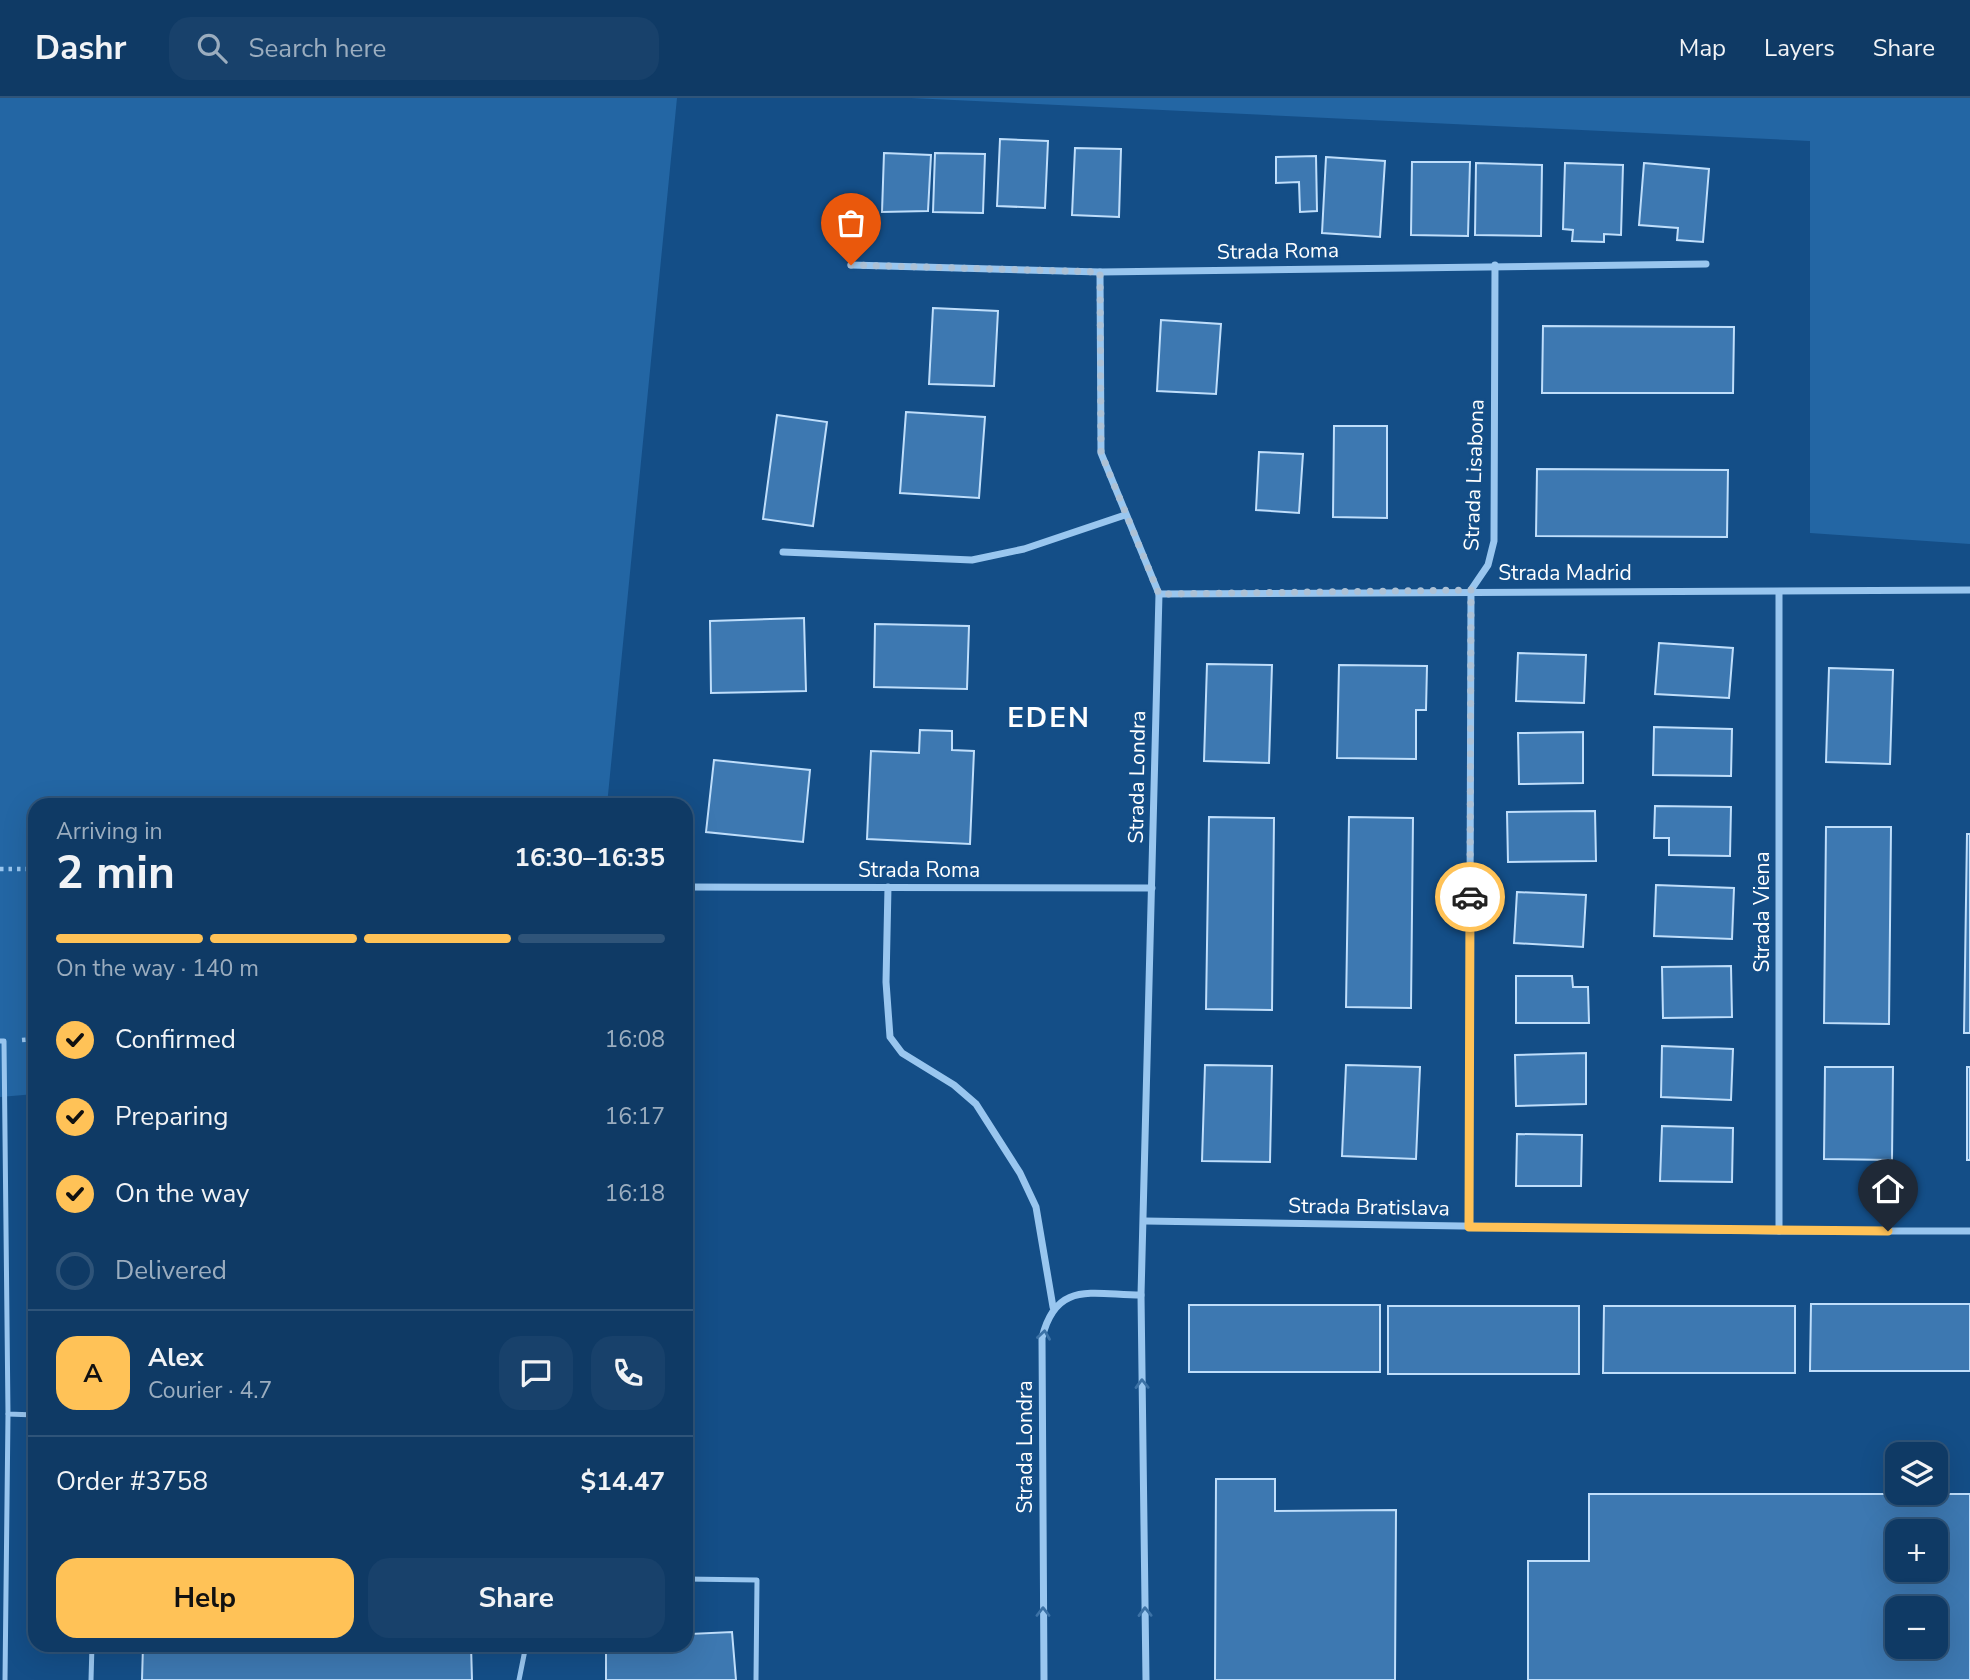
<!DOCTYPE html>
<meta charset="utf-8">
<style>
body{margin:0;font-family:"Nunito Sans",sans-serif;background:#18416b;color:#f1f3f6;height:100vh;display:flex;flex-direction:column;font-size:26px;white-space:nowrap}
*{box-sizing:border-box;margin:0}
p{font-size:23px;color:#9badbf}
.icon{flex:none;width:38px;height:38px;fill:none;stroke:currentColor;stroke-width:2;stroke-linecap:round;stroke-linejoin:round}
.map{position:relative;flex:1;overflow:hidden}
.side{position:absolute;left:28px;top:700px;width:665px;height:854px;display:flex;flex-direction:column;background:#0f3a65;border-radius:21px;box-shadow:0 7px 28px #0002,0 0 0 2px #2f5479}
.side>*{flex:none}
.buttons{position:absolute;left:1885px;top:1344px;display:grid;gap:14px}
.buttons a{display:grid;place-items:center;width:63px;height:63px;border-radius:14px;background:#0f3a65;box-shadow:0 7px 28px #0002,0 0 0 2px #2f5479;font-size:35px}
.pin{position:absolute;display:grid;place-items:center;width:60px;height:60px;color:#fff;margin:-72px -30px;border-radius:50% 50% 50% 0;rotate:-45deg;box-shadow:0 0 7px #0007}
.pin .icon{rotate:45deg}
.courier{position:absolute;display:grid;place-items:center;width:70px;height:70px;margin:-35px;border:5px solid #ffc257;border-radius:50%;background:#fff;color:#222;box-shadow:0 2px 9px #0007}
.overview em{font-style:normal;font-weight:700}
.overview div{display:flex;flex-direction:column-reverse}
.overview{display:flex;align-items:center;justify-content:space-between;height:119px;padding:0 28px}
h1{font-size:46px;font-weight:700;line-height:52px}
.bar{display:grid;grid-template-columns:repeat(4,1fr);gap:10px 7px;align-content:center;height:84px;padding:0 28px}
.bar i{height:9px;border-radius:5px;background:#2f5479}
.bar .on{background:#ffc257}
.bar p{grid-column:span 4}
.line{display:flex;align-items:center;gap:18px;padding:0 28px;border-top:2px solid #2f5479}
.line div{flex:1}
.round{display:grid;place-items:center;flex:none;width:74px;height:74px;border-radius:21px;background:#18416b}
ol{padding:0 28px;list-style:none}
li{display:flex;align-items:center;gap:21px;height:77px}
li p{margin-inline-start:auto}
li .icon{padding:7px;border-radius:50%;background:#ffc257;color:#111;stroke-width:4}
li:last-child{color:#9badbf}
li i{width:38px;height:38px;border:4px solid #2f5479;border-radius:50%}
.action{display:flex;gap:14px;margin-top:auto;padding:14px 28px}
.action a{flex:1;height:80px;border-radius:21px;background:#ffc257;color:#111;font-size:28px;font-weight:700;line-height:80px;text-align:center}
.action a+a{background:#18416b;color:#f1f3f6}
header{display:flex;align-items:center;gap:42px;box-sizing:border-box;height:98px;padding:0 35px;background:#0f3a65;border-bottom:2px solid #2f5479}
header strong{font-size:33px}
nav{display:flex;gap:38px;margin-inline-start:auto;font-size:24px}
.search{width:490px;height:63px;background:#18416b;display:flex;align-items:center;gap:18px;box-sizing:border-box;padding:0 24px;border-radius:21px;color:#9badbf;font-size:26px}
.map>svg:first-child{display:block}
.green{fill:#2366a4}
.building{fill:#3d78b1;stroke:#bfdefb;stroke-width:2;fill-rule:evenodd}
.lines{fill:none;stroke-linecap:round;stroke-linejoin:round}
.path{stroke:#99c6ef;stroke-width:4.5;stroke-dasharray:3.5 5;stroke-linecap:butt}
.service{stroke:#99c6ef;stroke-width:5}
.minor{stroke:#99c6ef;stroke-width:7}
.oneway{stroke:#3c72a6}
.done{stroke:#adc1d5;stroke-width:7;stroke-dasharray:0 12.6}
.route{stroke:#ffc257;stroke-width:9}
.labels{text-anchor:middle;stroke-width:5;stroke-linejoin:round;paint-order:stroke}
.street-label{font-size:21px;fill:#fff;stroke:#144e87}
.district-label{font-size:28px;font-weight:bold;letter-spacing:2px;fill:#fff;stroke:#144e87}
</style>
<header>
<strong>Dashr</strong>
<div class="search"><svg class="icon" aria-label="search" viewBox="0 0 24 24"><circle cx="10" cy="10" r="6"/><path d="M15 15l6 6"/></svg>Search here</div>
<nav><a>Map</a><a>Layers</a><a>Share</a></nav>
</header>
<div class="map">
<svg width="1970" height="1582" viewBox="0 0 1970 1582">
<rect width="100%" height="100%" fill="#144e87"/>
<g class="green">
<polygon points="0,0 677,0 607,707 35,707 35,996 0,999"/>
<polygon points="911,0 1970,0 1970,446 1810,435 1810,43"/>
</g>
<g class="building">
<polygon points="1000,41 1048,43 1045,110 997,108"/>
<polygon points="1075,50 1121,51 1119,119 1072,117"/>
<polygon points="884,55 931,57 928,113 882,114"/>
<polygon points="935,55 985,56 983,115 933,114"/>
<polygon points="1316,58 1317,113 1300,114 1299,84 1276,85 1276,59"/>
<polygon points="1326,59 1385,63 1380,139 1322,135"/>
<polygon points="1412,64 1470,64 1468,138 1411,137"/>
<polygon points="1476,65 1542,67 1541,138 1475,137"/>
<polygon points="1565,65 1623,67 1621,137 1604,136 1604,144 1572,143 1573,132 1563,131"/>
<polygon points="1644,65 1709,71 1703,144 1677,142 1678,130 1639,127"/>
<polygon points="933,210 998,213 994,288 929,286"/>
<polygon points="1161,222 1221,226 1216,296 1157,293"/>
<polygon points="1543,228 1734,229 1733,295 1542,295"/>
<polygon points="906,314 985,319 979,400 900,395"/>
<polygon points="777,317 827,324 813,428 763,421"/>
<polygon points="1334,328 1387,328 1387,420 1333,419"/>
<polygon points="1259,354 1303,356 1299,415 1256,412"/>
<polygon points="1537,371 1728,372 1727,439 1536,438"/>
<polygon points="804,520 806,593 711,595 710,523"/>
<polygon points="875,526 969,528 967,591 874,589"/>
<polygon points="1659,545 1733,550 1729,600 1655,596"/>
<polygon points="1518,555 1586,557 1584,605 1516,603"/>
<polygon points="1207,566 1272,567 1269,665 1204,663"/>
<polygon points="1339,567 1427,568 1426,612 1416,612 1416,661 1337,660"/>
<polygon points="1829,570 1893,572 1890,666 1826,664"/>
<polygon points="1654,629 1732,631 1731,678 1653,677"/>
<polygon points="920,632 952,633 952,652 974,653 970,746 867,741 871,653 919,655"/>
<polygon points="1583,634 1583,685 1519,686 1518,635"/>
<polygon points="714,662 810,672 803,744 706,734"/>
<polygon points="1655,708 1731,709 1730,758 1669,757 1669,740 1654,740"/>
<polygon points="1595,713 1596,763 1508,764 1507,714"/>
<polygon points="1209,719 1274,720 1272,912 1206,911"/>
<polygon points="1349,719 1413,720 1411,910 1346,909"/>
<polygon points="1826,729 1891,729 1889,926 1824,925"/>
<polygon points="1967,736 1970,736 1970,935 1964,935"/>
<polygon points="1656,787 1734,790 1732,841 1654,838"/>
<polygon points="1517,794 1586,797 1583,849 1514,845"/>
<polygon points="1731,868 1732,919 1663,920 1662,869"/>
<polygon points="1516,878 1572,878 1573,889 1588,889 1589,925 1516,925"/>
<polygon points="1662,948 1733,951 1731,1002 1661,999"/>
<polygon points="1586,955 1586,1006 1516,1008 1515,957"/>
<polygon points="1205,967 1272,968 1270,1064 1202,1063"/>
<polygon points="1346,967 1420,969 1416,1061 1342,1058"/>
<polygon points="1825,969 1893,969 1892,1062 1824,1061"/>
<rect x="1967" y="969" width="3" height="93"/>
<polygon points="1662,1028 1733,1030 1732,1084 1660,1083"/>
<polygon points="1517,1036 1582,1037 1581,1088 1516,1088"/>
<polygon points="1811,1206 1970,1206 1970,1273 1810,1273"/>
<rect x="1189" y="1207" width="191" height="67"/>
<rect x="1388" y="1208" width="191" height="68"/>
<polygon points="1604,1208 1795,1208 1795,1275 1603,1275"/>
<polygon points="1216,1381 1275,1381 1275,1413 1396,1412 1395,1582 1215,1582"/>
<path d="M1589,1396h381v186h-442v-119h61zM1897,1433h39v39h-39zM1897,1510h39v39h-39z"/>
<polygon points="686,1500 690,1500 690,1536 732,1534 736,1582 606,1582 606,1547 686,1547"/>
<polygon points="143,1547 471,1547 472,1582 142,1582"/>
</g>
<g class="lines">
<g class="path">
<polyline points="0,771 35,771"/>
<polyline points="22,942 35,941"/>
</g>
<g class="service">
<polyline points="0,943 4,943 8,1316 35,1317"/>
<polyline points="686,1481 757,1482 756,1582"/>
<polyline points="5,1582 8,1316"/>
<polyline points="91,1582 92,1547"/>
<polyline points="519,1582 526,1547"/>
</g>
<g class="minor">
<polyline points="851,167 1100,174 1706,166"/>
<polyline points="1100,174 1101,355 1159,496 1141,1197 1146,1582"/>
<polyline points="783,454 972,462 1024,451 1125,417"/>
<polyline points="1159,496 1970,492"/>
<polyline points="686,789 1152,790"/>
<polyline points="888,789 886,884 890,939 902,955 954,987 976,1006 1020,1075 1036,1109 1053,1209"/>
<polyline points="1145,1123 1779,1133 1970,1133"/>
<polyline points="1469,1129 1471,492 1488,467 1494,443 1495,167"/>
<polyline points="1779,1133 1779,495"/>
<path d="M1044,1582l-2,-342c14,-58 50,-43 99,-43"/>
</g>
</g>
<defs><path id="oneway-chevron" d="M-2-3.5L2.5 0L-2 3.5" fill="none" stroke-width="1.6" stroke-linecap="round" stroke-linejoin="round" transform="scale(1.75)"/></defs>
<g class="oneway">
<use href="#oneway-chevron" transform="translate(1044 1237) rotate(-82)"/>
<use href="#oneway-chevron" transform="translate(1142 1286) rotate(-91)"/>
<use href="#oneway-chevron" transform="translate(1043 1514) rotate(-90)"/>
<use href="#oneway-chevron" transform="translate(1145 1514) rotate(-91)"/>
</g>
<g class="lines">
<polyline class="done" points="851,167 1100,174 1101,355 1159,496 1471,492 1470,799"/>
<polyline class="route" points="1470,799 1469,1129 1888,1133"/>
</g>
<g class="labels">
<g class="street-label">
<text transform="translate(1278 153) rotate(-1)" y="7">Strada Roma</text>
<text transform="translate(1474 377) rotate(-88)" y="7">Strada Lisabona</text>
<text x="1565" y="482">Strada Madrid</text>
<text transform="translate(1137 679) rotate(-89)" y="7">Strada Londra</text>
<text x="919" y="779">Strada Roma</text>
<text transform="translate(1762 814) rotate(-90)" y="7">Strada Viena</text>
<text transform="translate(1369 1109) rotate(1)" y="7">Strada Bratislava</text>
<text transform="translate(1025 1349) rotate(-90)" y="7">Strada Londra</text>
</g>
<g class="district-label">
<text x="1049" y="629">EDEN</text>
</g>
</g>
</svg>
<div class="buttons">
<a><svg class="icon" aria-label="layers" viewBox="0 0 24 24"><path d="M12 4l9 5-9 5-9-5zM3 14l9 5 9-5"/></svg></a>
<a>+</a>
<a>−</a>
</div>
<div class="pin" style="left:851px;top:167px;background:#ea580c"><svg class="icon" aria-label="bag" viewBox="0 0 24 24"><path d="M5 8h14l-1 12H6zM9 8a3 3 0 0 1 6 0"/></svg></div>
<div class="pin" style="left:1888px;top:1133px;background:#1f2937"><svg class="icon" aria-label="home" viewBox="0 0 24 24"><path d="M3 11l9-7 9 7M6 9v11h12V9"/></svg></div>
<div class="courier" style="left:1470px;top:799px"><svg class="icon" aria-label="car" viewBox="0 0 24 24"><path d="M5 17H2v-5l4-1 3-4h7l3 4 3 1v5h-3M9 17h6M6 11h13"/><circle cx="7" cy="17" r="2"/><circle cx="17" cy="17" r="2"/></svg></div>
<section class="side">
<div class="overview"><div><h1>2 min</h1><p>Arriving in</p></div><em>16:30–16:35</em></div>
<div class="bar"><i class="on"></i><i class="on"></i><i class="on"></i><i></i><p>On the way · 140 m</p></div>
<ol>
<li><svg class="icon" aria-label="check" viewBox="0 0 24 24"><path d="M5 12l5 5 9-10"/></svg>Confirmed<p>16:08</p></li>
<li><svg class="icon" aria-label="check" viewBox="0 0 24 24"><path d="M5 12l5 5 9-10"/></svg>Preparing<p>16:17</p></li>
<li><svg class="icon" aria-label="check" viewBox="0 0 24 24"><path d="M5 12l5 5 9-10"/></svg>On the way<p>16:18</p></li>
<li><i></i>Delivered</li>
</ol>
<div class="line" style="height:126px"><b class="round" style="background:#ffc257;color:#111">A</b><div><b>Alex</b><p>Courier · 4.7</p></div><a class="round"><svg class="icon" aria-label="chat" viewBox="0 0 24 24"><path d="M4 5h16v11H9l-5 4z"/></svg></a><a class="round"><svg class="icon" aria-label="phone" viewBox="0 0 24 24"><path d="M5 4h4l2 5-3 2q2 4 5 5l2-3 5 2v4C11 20 4 13 5 4z"/></svg></a></div>
<div class="line" style="height:91px"><div>Order #3758</div><b>$14.47</b></div>
<div class="action"><a>Help</a><a>Share</a></div>
</section>
</div>
